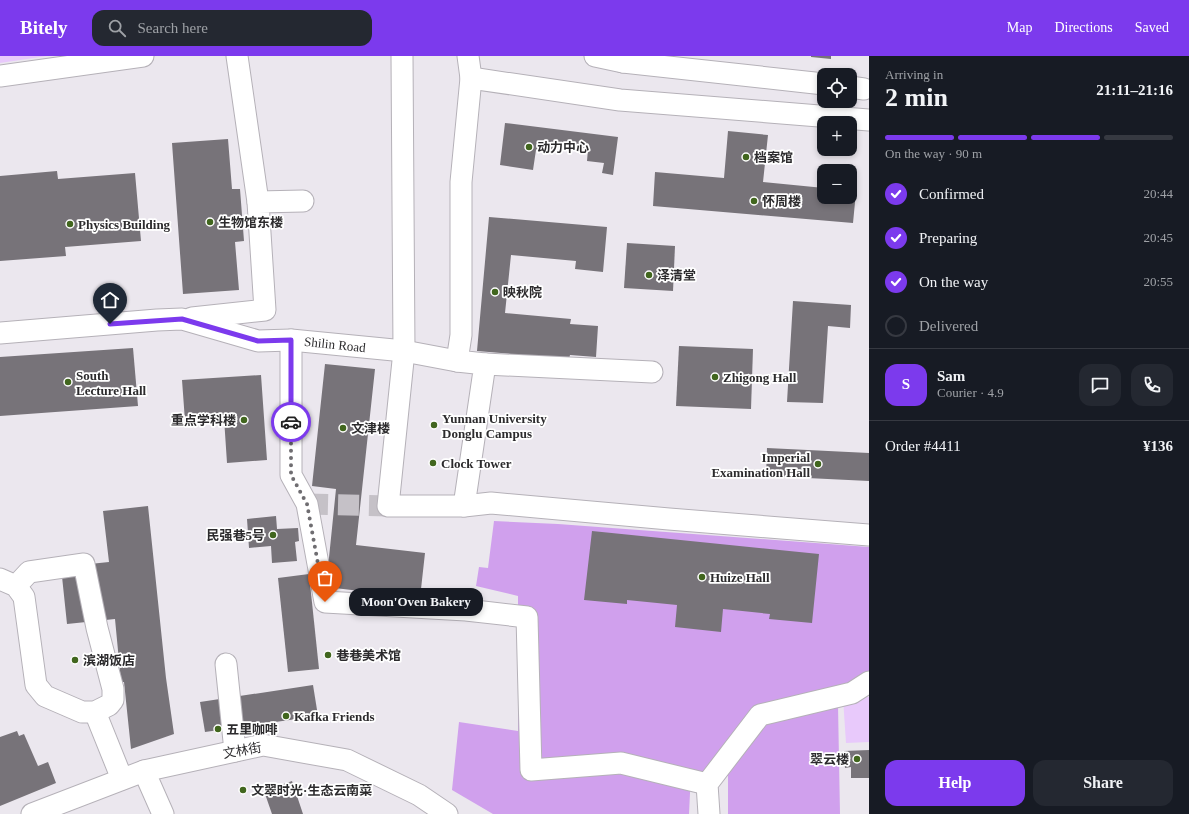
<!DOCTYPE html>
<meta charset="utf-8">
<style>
body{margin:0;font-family:"Times New Roman","Noto Sans SC",serif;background:#242831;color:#f1f3f6;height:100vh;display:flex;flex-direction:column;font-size:15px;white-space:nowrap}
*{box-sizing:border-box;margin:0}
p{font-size:13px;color:#9ea1a6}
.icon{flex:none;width:22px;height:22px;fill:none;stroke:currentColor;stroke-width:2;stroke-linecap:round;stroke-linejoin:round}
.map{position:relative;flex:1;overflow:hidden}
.side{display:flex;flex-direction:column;background:#171b24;width:320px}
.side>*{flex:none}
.tools{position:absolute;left:817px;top:12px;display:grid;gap:8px}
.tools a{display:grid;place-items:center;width:40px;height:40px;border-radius:8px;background:#171b24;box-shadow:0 2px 6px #0003;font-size:20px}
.pin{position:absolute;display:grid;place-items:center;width:34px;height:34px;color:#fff;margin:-41px -17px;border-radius:50% 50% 50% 0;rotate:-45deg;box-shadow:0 0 4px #0007}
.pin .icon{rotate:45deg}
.courier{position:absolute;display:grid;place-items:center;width:40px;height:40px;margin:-20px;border:3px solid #7c3aed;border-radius:50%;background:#fff;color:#222;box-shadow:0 1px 5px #0007}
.bubble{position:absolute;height:28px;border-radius:12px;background:#171b24;box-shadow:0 2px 6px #0003;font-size:13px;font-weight:800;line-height:28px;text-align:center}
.head em{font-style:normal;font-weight:800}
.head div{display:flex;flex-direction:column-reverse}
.head{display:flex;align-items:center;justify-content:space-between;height:68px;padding:0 16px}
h1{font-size:26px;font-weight:800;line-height:30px}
.bar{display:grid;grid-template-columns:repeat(4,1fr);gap:6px 4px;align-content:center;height:48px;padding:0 16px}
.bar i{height:5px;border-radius:3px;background:#363941}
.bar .on{background:#7c3aed}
.bar p{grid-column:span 4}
.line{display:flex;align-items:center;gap:10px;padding:0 16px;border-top:1px solid #363941}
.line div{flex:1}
.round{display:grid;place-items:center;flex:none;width:42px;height:42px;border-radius:12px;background:#242831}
ol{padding:0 16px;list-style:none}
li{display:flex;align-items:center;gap:12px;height:44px}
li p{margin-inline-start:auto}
li .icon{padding:4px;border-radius:50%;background:#7c3aed;color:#fff;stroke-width:4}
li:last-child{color:#9ea1a6}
li i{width:22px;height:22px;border:2px solid #363941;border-radius:50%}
.button{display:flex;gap:8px;margin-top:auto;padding:8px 16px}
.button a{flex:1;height:46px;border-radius:12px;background:#7c3aed;color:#fff;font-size:16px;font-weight:800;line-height:46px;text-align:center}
.button a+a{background:#242831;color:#f1f3f6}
header{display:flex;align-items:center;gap:24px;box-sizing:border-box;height:56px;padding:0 20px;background:#7c3aed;color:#fff}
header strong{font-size:19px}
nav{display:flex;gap:22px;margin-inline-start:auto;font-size:14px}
.search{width:280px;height:36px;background:#242831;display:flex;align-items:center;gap:10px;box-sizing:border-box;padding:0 14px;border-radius:12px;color:#9ea1a6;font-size:15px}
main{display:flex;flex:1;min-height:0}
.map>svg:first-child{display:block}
.green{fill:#e8c9fb}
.forest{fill:#d0a0ed}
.building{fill:#777379}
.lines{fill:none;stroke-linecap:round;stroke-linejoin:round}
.minor-tunnel{stroke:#c5c1c7;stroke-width:21;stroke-dasharray:21 10;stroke-linecap:butt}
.minor-casing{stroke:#b5b1b8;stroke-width:23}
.minor{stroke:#fff;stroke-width:21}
.done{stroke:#6f6d71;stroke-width:4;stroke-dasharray:0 7.2}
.route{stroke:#7c3aed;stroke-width:5}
.poi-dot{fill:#41661e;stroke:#fff;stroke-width:1.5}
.labels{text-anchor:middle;stroke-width:3.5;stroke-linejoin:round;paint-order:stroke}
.poi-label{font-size:13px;font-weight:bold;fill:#2c2b2d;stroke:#fff;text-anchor:start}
.street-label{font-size:13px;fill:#2c2b2d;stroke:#fff}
</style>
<header>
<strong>Bitely</strong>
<div class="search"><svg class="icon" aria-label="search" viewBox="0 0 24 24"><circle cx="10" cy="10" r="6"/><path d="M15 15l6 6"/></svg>Search here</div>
<nav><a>Map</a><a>Directions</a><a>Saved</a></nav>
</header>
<main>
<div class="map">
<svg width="869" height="758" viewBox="0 0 869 758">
<rect width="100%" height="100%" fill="#ebe7ee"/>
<g class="green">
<polygon points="0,0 47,0 0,7"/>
<polygon points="869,641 869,686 846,687 843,642"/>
</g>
<polygon class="forest" points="494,465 558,468 869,491 869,639 838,649 840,758 728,758 728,720 691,716 689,758 493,758 452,734 459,666 518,675 518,540 476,530 479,511 488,512"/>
<g class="building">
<polygon points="811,0 831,0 831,3 811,1"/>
<polygon points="505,67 618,81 613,119 602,117 604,107 587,105 588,93 556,89 555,96 536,94 533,114 500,109"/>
<polygon points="728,75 768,79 763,126 824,132 824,141 850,141 850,135 856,136 853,167 653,150 655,116 724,122"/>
<polygon points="228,83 232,133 240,133 244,185 235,186 239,234 183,238 172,87"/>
<polygon points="57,115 58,123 135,117 141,185 65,191 66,200 0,205 0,120"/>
<polygon points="489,161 607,171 603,216 575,213 576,205 511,199 505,257 571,263 570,268 598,270 596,301 570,299 569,303 477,295"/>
<polygon points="627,187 675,190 673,235 624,232"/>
<polygon points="793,245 851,249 850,272 828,270 823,347 787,346"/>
<polygon points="679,290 753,293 751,353 676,350"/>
<polygon points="133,292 138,350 0,360 0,301"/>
<polygon points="325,308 375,313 356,489 425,497 420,542 326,531 336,433 312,430"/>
<polygon points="261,319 267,404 227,407 224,362 185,365 182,324"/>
<polygon points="767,392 869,397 869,425 766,420"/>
<polygon points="148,450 166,622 174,678 131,693 124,626 121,626 115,563 67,568 61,511 109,506 103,455"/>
<polygon points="276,460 277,473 298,472 299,485 295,486 297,505 272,507 271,490 249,492 247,463"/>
<polygon points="592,475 819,498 812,567 769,563 770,558 723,553 721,576 675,571 677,549 627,544 627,548 584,544"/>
<polygon points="309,518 319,613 288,616 278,522"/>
<polygon points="313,629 318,660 205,676 200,646"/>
<polygon points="17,675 19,680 24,678 38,710 48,706 56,727 0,750 0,681"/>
<polygon points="869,694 869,722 851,722 851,711 845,712 844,695"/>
<polygon points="292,725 303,758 272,758 264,735"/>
</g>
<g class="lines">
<polyline class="minor-tunnel" points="307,448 388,450"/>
<g class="minor-casing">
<g id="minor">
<polyline points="237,0 258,146"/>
<polyline points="402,0 404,295 388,450 464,450 491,447 669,463 869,479"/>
<polyline points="595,0 623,6 623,0"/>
<polyline points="623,6 824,28"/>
<polyline points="0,20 143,0"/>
<polyline points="471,22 620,44 869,64"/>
<polyline points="850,31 864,33"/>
<polyline points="192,262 265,254 258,146 303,145"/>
<polyline points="0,277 157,264 182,263 258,285 291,284 404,295 457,305"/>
<polyline points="291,284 291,419 307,448 325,546 466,554 527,561 531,714 621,707 707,728"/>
<polyline points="485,308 652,316"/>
<polyline points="464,450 485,308 457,305 461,279 461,126 471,22 468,0"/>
<polyline points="0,523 16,530 24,541 36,629 45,640 82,656 95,656 109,649 113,644 113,633 97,572 84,508 29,516 16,530"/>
<polyline points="226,608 235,695"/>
<polyline points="95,656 122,723"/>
<polyline points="144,715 163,758"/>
<polyline points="32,758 144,715 263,689 347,704 419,739 447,758"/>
<polyline points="709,758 707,728 760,659 852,637 869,626"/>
</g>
</g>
<use href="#minor" class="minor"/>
</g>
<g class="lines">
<polyline class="done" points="291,366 291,419 307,448 325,546"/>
<polyline class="route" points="110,268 182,263 258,285 291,284 291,366"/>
</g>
<g class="poi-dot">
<circle cx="529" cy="91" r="4"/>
<circle cx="746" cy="101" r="4"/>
<circle cx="754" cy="145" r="4"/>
<circle cx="210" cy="166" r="4"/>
<circle cx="70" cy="168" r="4"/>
<circle cx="649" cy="219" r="4"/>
<circle cx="495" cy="236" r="4"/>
<circle cx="715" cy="321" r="4"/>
<circle cx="68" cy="326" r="4"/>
<circle cx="244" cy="364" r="4"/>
<circle cx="434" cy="369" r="4"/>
<circle cx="343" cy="372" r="4"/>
<circle cx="433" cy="407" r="4"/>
<circle cx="818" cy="408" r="4"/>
<circle cx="273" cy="479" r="4"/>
<circle cx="702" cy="521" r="4"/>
<circle cx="328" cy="599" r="4"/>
<circle cx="75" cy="604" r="4"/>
<circle cx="286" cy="660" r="4"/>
<circle cx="218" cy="673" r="4"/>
<circle cx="857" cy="703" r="4"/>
<circle cx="243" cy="734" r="4"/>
</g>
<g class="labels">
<g class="poi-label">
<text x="537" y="96">动力中心</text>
<text x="754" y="106">档案馆</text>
<text x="762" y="150">怀周楼</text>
<text x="218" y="171">生物馆东楼</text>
<text x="78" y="173">Physics Building</text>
<text x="657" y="224">泽清堂</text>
<text x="503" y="241">映秋院</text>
<text x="76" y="324">South<tspan x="76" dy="15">Lecture Hall</tspan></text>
<text x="723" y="326">Zhigong Hall</text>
<text x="442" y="367">Yunnan University<tspan x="442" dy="15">Donglu Campus</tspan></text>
<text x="236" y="369" text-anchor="end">重点学科楼</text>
<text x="351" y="377">文津楼</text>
<text x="810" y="406" text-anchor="end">Imperial<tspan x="810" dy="15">Examination Hall</tspan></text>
<text x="441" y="412">Clock Tower</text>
<text x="265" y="484" text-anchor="end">民强巷5号</text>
<text x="710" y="526">Huize Hall</text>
<text x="336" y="604">巷巷美术馆</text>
<text x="83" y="609">滨湖饭店</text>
<text x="294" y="665">Kafka Friends</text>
<text x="226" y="678">五里咖啡</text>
<text x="849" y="708" text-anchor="end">翠云楼</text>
<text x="251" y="739">文翠时光·生态云南菜</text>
</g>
<g class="street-label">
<text transform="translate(335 288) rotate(6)" y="5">Shilin Road</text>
<text transform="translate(242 694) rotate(-10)" y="5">文林街</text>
</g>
</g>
</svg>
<div class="tools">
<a><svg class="icon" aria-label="locate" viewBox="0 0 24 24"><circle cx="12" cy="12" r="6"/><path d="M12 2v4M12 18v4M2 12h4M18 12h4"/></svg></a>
<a>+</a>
<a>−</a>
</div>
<div class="pin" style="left:325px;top:546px;background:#ea580c"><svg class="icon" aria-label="bag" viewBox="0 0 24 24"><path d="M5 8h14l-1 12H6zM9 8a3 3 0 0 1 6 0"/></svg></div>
<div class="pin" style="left:110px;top:268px;background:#1f2937"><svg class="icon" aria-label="home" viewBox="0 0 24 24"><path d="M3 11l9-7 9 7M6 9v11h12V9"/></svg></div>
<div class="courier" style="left:291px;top:366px"><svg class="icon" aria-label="car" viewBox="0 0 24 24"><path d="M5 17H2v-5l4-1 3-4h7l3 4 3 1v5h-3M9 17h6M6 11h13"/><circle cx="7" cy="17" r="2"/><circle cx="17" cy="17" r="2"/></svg></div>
<div class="bubble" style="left:349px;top:532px;width:134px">Moon'Oven Bakery</div>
</div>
<section class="side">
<div class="head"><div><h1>2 min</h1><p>Arriving in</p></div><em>21:11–21:16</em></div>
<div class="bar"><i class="on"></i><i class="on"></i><i class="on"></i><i></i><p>On the way · 90 m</p></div>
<ol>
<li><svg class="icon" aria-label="check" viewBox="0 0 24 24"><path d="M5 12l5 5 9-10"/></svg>Confirmed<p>20:44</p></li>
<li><svg class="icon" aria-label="check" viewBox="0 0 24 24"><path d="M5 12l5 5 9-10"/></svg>Preparing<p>20:45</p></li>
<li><svg class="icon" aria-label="check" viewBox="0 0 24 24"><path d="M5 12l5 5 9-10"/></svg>On the way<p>20:55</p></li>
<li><i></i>Delivered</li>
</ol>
<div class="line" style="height:72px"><b class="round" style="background:#7c3aed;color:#fff">S</b><div><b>Sam</b><p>Courier · 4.9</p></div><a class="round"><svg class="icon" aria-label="chat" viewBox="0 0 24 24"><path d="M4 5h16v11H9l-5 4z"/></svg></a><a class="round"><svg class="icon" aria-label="phone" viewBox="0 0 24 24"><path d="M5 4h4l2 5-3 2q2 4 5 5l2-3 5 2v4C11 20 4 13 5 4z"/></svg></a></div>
<div class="line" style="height:52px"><div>Order #4411</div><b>¥136</b></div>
<div class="button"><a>Help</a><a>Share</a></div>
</section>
</main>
